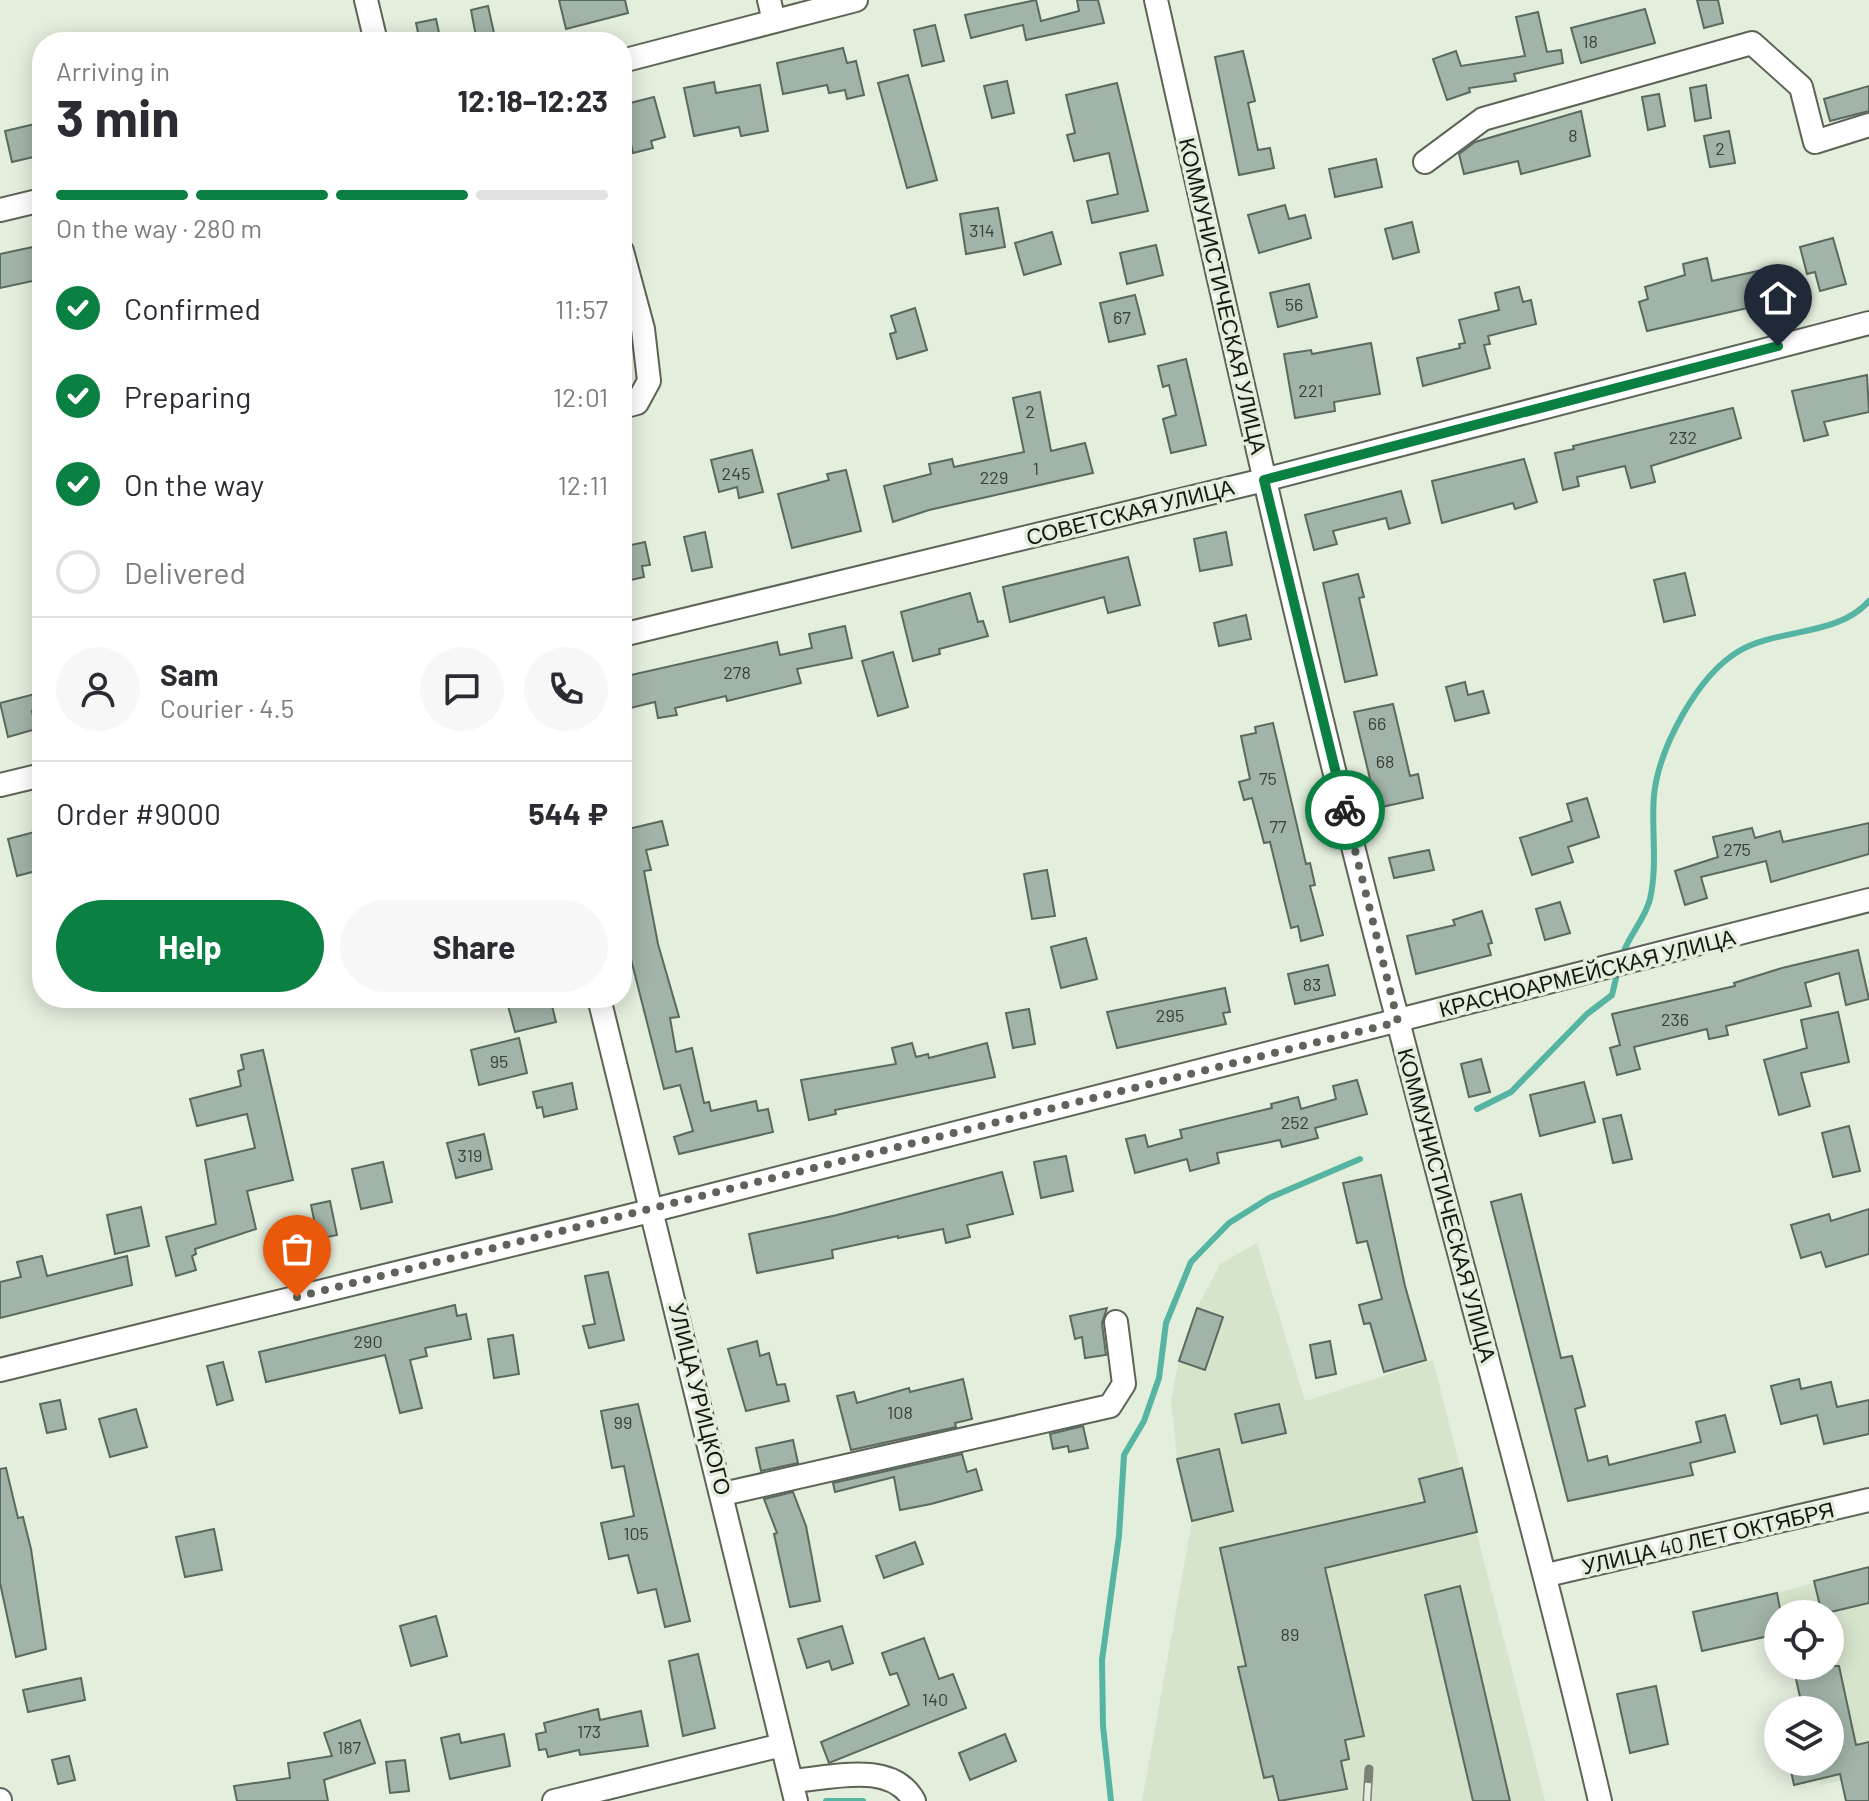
<!DOCTYPE html>
<meta charset="utf-8">
<style>
body{margin:0;font-family:Barlow,sans-serif;background:#f7f7f7;color:#2b2b33;height:100vh;display:flex;flex-direction:column;font-size:30px;white-space:nowrap}
*{box-sizing:border-box;margin:0}
p{font-size:26px;color:#7c7c81}
.icon{flex:none;width:44px;height:44px;fill:none;stroke:currentColor;stroke-width:2;stroke-linecap:round;stroke-linejoin:round}
.map{position:relative;flex:1;overflow:hidden}
.drawer{position:absolute;left:32px;top:32px;width:600px;height:976px;display:flex;flex-direction:column;background:#fff;border-radius:32px;box-shadow:0 4px 20px #0003}
.drawer>*{flex:none}
.buttons{position:absolute;left:1764px;top:1600px;display:grid;gap:16px}
.buttons a{display:grid;place-items:center;width:80px;height:80px;border-radius:50%;background:#fff;box-shadow:0 4px 20px #0003;font-size:40px}
.pin{position:absolute;display:grid;place-items:center;width:68px;height:68px;color:#fff;margin:-82px -34px;border-radius:50% 50% 50% 0;rotate:-45deg;box-shadow:0 0 8px #0007}
.pin .icon{rotate:45deg}
.courier{position:absolute;display:grid;place-items:center;width:80px;height:80px;margin:-40px;border:6px solid #0b8043;border-radius:50%;background:#fff;color:#222;box-shadow:0 2px 10px #0007}
.summary em{font-style:normal;font-weight:700}
.summary div{display:flex;flex-direction:column-reverse}
.summary{display:flex;align-items:center;justify-content:space-between;height:136px;padding:0 24px}
h1{font-size:52px;font-weight:700;line-height:60px}
.bar{display:grid;grid-template-columns:repeat(4,1fr);gap:12px 8px;align-content:center;height:96px;padding:0 24px}
.bar i{height:10px;border-radius:6px;background:#e1e1e2}
.bar .current{background:#0b8043}
.bar p{grid-column:span 4}
.line{display:flex;align-items:center;gap:20px;padding:0 24px;border-top:2px solid #e1e1e2}
.line div{flex:1}
.round{display:grid;place-items:center;flex:none;width:84px;height:84px;border-radius:42px;background:#f7f7f7}
ol{padding:0 24px;list-style:none}
li{display:flex;align-items:center;gap:24px;height:88px}
li p{margin-inline-start:auto}
li .icon{padding:8px;border-radius:50%;background:#0b8043;color:#fff;stroke-width:4}
li:last-child{color:#7c7c81}
li i{width:44px;height:44px;border:4px solid #e1e1e2;border-radius:50%}
.action{display:flex;gap:16px;margin-top:auto;padding:16px 24px}
.action a{flex:1;height:92px;border-radius:48px;background:#0b8043;color:#fff;font-size:32px;font-weight:700;line-height:92px;text-align:center}
.action a+a{background:#f7f7f7;color:#2b2b33}
.map>svg:first-child{display:block}
.built{fill:#d7e4cc}
.lines{fill:none;stroke-linecap:round;stroke-linejoin:round}
.stream{stroke:#55b4a2;stroke-width:6}
.building{fill:#a2b3a7;stroke:#5a6a5f;stroke-width:2}
.minor-casing{stroke:#5c6456;stroke-width:26}
.minor{stroke:#fff;stroke-width:22}
.rail-casing{stroke:#7b8176;stroke-width:9}
.rail{stroke:#e4eedd;stroke-width:6;stroke-dasharray:18;stroke-linecap:butt}
.done{stroke:#5e645a;stroke-width:8;stroke-dasharray:0 14.4}
.route{stroke:#0b8043;stroke-width:10}
.labels{text-anchor:middle;stroke-width:7;stroke-linejoin:round;paint-order:stroke}
.number-label{font-size:18px;fill:#394038}
.street-label{font-size:22px;fill:#161913;stroke:#e4eedd}
</style>
<div class="map">
<svg width="1869" height="1801" viewBox="0 0 1869 1801">
<rect width="100%" height="100%" fill="#e4eedd"/>
<g class="built">
<polygon points="1257,1243 1305,1401 1433,1360 1545,1801 1142,1801 1192,1521 1177,1459 1171,1400 1179,1361 1197,1308 1220,1264"/>
<polygon points="1869,1567 1869,1775 1820,1785 1815,1762 1830,1762 1830,1614 1781,1614 1777,1593"/>
</g>
<g class="lines">
<g class="stream">
<path d="M1621,959c6,-22 24,-39 29,-60 8,-35 1,-70 4,-104 5,-47 43,-119 85,-144 39,-23 98,-14 130,-50"/>
<polyline points="1477,1109 1511,1092 1587,1014 1612,995 1618,970"/>
<polyline points="826,1801 863,1801"/>
<polyline points="1111,1801 1103,1726 1102,1660 1119,1536 1124,1455 1144,1421 1159,1378 1166,1323 1191,1262 1229,1223 1269,1198 1360,1159"/>
</g>
</g>
<g class="building">
<polygon points="559,0 625,0 628,13 566,29"/>
<polygon points="1036,0 1041,21 1079,11 1077,0 1098,0 1104,23 1026,40 1023,25 971,38 965,15"/>
<polygon points="1697,0 1718,0 1723,23 1704,28"/>
<polygon points="488,6 496,42 477,42 471,10"/>
<polygon points="1645,9 1655,43 1581,63 1571,28"/>
<polygon points="1538,12 1547,52 1561,50 1563,63 1514,74 1516,81 1469,88 1470,92 1447,100 1433,59 1456,51 1461,66 1525,56 1516,17"/>
<polygon points="436,19 441,42 420,42 416,23"/>
<polygon points="935,25 944,61 922,66 914,30"/>
<polygon points="843,48 847,63 856,61 864,95 847,99 845,90 829,93 827,85 783,94 777,63"/>
<polygon points="1243,51 1255,101 1248,103 1258,150 1270,148 1274,168 1239,175 1215,57"/>
<polygon points="908,75 937,180 907,188 878,83"/>
<polygon points="1007,81 1014,113 992,118 984,86"/>
<polygon points="714,82 716,93 760,85 768,131 741,136 739,127 694,136 684,88"/>
<polygon points="1117,83 1148,211 1092,223 1087,201 1118,194 1109,153 1074,161 1067,135 1075,133 1066,95"/>
<polygon points="1706,85 1711,118 1695,121 1690,88"/>
<polygon points="1869,86 1869,111 1830,121 1824,99"/>
<polygon points="1659,94 1665,126 1648,130 1642,97"/>
<polygon points="654,97 665,137 651,141 653,148 633,153 622,105"/>
<polygon points="1581,111 1590,156 1521,174 1518,161 1464,174 1459,154 1475,142"/>
<polygon points="35,124 42,155 12,162 5,131"/>
<polygon points="1729,131 1735,163 1710,167 1704,136"/>
<polygon points="1376,159 1382,187 1335,197 1329,169"/>
<polygon points="1285,205 1289,219 1305,215 1311,238 1259,253 1248,215"/>
<polygon points="998,208 1005,247 966,254 960,214"/>
<polygon points="1412,222 1419,252 1393,259 1385,229"/>
<polygon points="1052,232 1061,264 1024,275 1015,243"/>
<polygon points="1833,238 1846,284 1820,291 1815,272 1807,274 1800,247"/>
<polygon points="42,245 42,279 0,288 0,254"/>
<polygon points="1156,245 1163,275 1127,284 1120,253"/>
<polygon points="1707,258 1712,281 1767,269 1774,302 1647,331 1639,302 1648,299 1645,287 1685,275 1683,264"/>
<polygon points="1309,284 1317,317 1278,327 1270,293"/>
<polygon points="1519,287 1523,302 1531,300 1536,324 1488,336 1490,344 1484,345 1490,368 1423,386 1417,358 1460,348 1459,344 1465,343 1459,320 1499,310 1495,293"/>
<polygon points="1135,295 1145,334 1109,342 1100,303"/>
<polygon points="915,308 927,350 897,359 890,334 896,332 891,316"/>
<polygon points="1371,343 1380,394 1334,402 1335,411 1295,418 1284,354 1311,350 1312,354"/>
<polygon points="1186,359 1206,445 1171,453 1163,419 1176,415 1169,385 1163,387 1158,366"/>
<polygon points="1867,375 1869,412 1824,422 1828,435 1804,441 1792,391"/>
<polygon points="1040,392 1051,451 1085,443 1093,473 929,510 893,522 884,486 931,474 929,464 952,459 954,467 1024,452 1013,398"/>
<polygon points="1733,408 1741,438 1651,466 1655,482 1631,488 1625,466 1577,477 1579,486 1563,490 1555,453 1574,449 1573,446"/>
<polygon points="752,450 763,492 739,498 737,487 719,492 711,460"/>
<polygon points="1524,459 1537,502 1515,509 1513,503 1442,523 1432,481"/>
<polygon points="846,470 861,531 792,548 778,494 829,480 827,474"/>
<polygon points="1401,491 1410,523 1389,529 1386,518 1333,531 1337,544 1314,550 1305,515"/>
<polygon points="705,532 712,567 692,571 684,537"/>
<polygon points="1226,532 1232,565 1200,571 1194,539"/>
<polygon points="645,542 650,565 642,566 644,577 622,582 622,547"/>
<polygon points="1128,557 1140,605 1108,613 1104,597 1010,622 1003,587"/>
<polygon points="1685,573 1695,615 1664,622 1654,580"/>
<polygon points="1358,574 1364,597 1359,598 1377,675 1345,682 1323,583"/>
<polygon points="970,593 978,622 983,621 988,636 939,649 940,654 913,661 901,612"/>
<polygon points="1246,615 1251,639 1219,646 1214,623"/>
<polygon points="845,626 852,658 797,669 801,683 727,701 726,696 675,708 677,715 658,718 655,702 622,710 622,677 777,642 780,655 812,648 809,634"/>
<polygon points="893,652 908,707 878,716 862,661"/>
<polygon points="1465,682 1468,695 1483,691 1489,713 1455,721 1446,687"/>
<polygon points="35,694 39,709 32,711 36,729 8,737 0,703"/>
<polygon points="1393,704 1410,776 1418,774 1423,798 1377,808 1354,712"/>
<polygon points="1273,723 1306,864 1310,863 1315,885 1310,886 1323,935 1301,941 1298,926 1291,928 1270,842 1264,843 1252,798 1244,800 1239,782 1250,779 1241,736 1256,733 1255,727"/>
<polygon points="1587,798 1599,837 1568,847 1573,862 1532,875 1520,838 1572,821 1567,804"/>
<polygon points="662,821 668,845 646,850 651,870 644,871 658,944 679,1017 670,1018 676,1052 692,1048 704,1103 709,1102 711,1111 756,1101 758,1111 768,1109 773,1132 679,1154 674,1137 693,1131 680,1085 664,1089 622,924 622,859 631,856 624,830"/>
<polygon points="1869,823 1869,854 1771,882 1766,861 1701,877 1707,898 1685,905 1675,871 1718,857 1713,837 1752,828 1755,838 1780,831 1783,842"/>
<polygon points="42,830 42,864 35,866 36,871 17,876 8,839"/>
<polygon points="1429,850 1434,870 1394,878 1389,858"/>
<polygon points="1047,870 1055,916 1032,919 1024,874"/>
<polygon points="1560,902 1570,933 1545,940 1536,909"/>
<polygon points="1482,911 1492,943 1488,944 1491,955 1416,974 1407,936 1455,925 1453,920"/>
<polygon points="1086,938 1097,979 1061,988 1051,947"/>
<polygon points="1858,950 1869,999 1846,1005 1839,973 1805,983 1811,1006 1726,1026 1728,1035 1709,1039 1707,1029 1634,1047 1640,1069 1617,1075 1610,1048 1620,1045 1612,1014 1735,986 1734,983 1782,968"/>
<polygon points="1328,965 1335,995 1295,1004 1288,974"/>
<polygon points="1225,988 1230,1012 1223,1013 1226,1024 1117,1048 1107,1012"/>
<polygon points="506,998 550,998 556,1022 515,1032"/>
<polygon points="1029,1009 1035,1044 1013,1048 1006,1013"/>
<polygon points="1838,1012 1849,1062 1801,1073 1810,1106 1779,1115 1764,1060 1807,1048 1801,1020"/>
<polygon points="519,1038 527,1073 479,1085 471,1050"/>
<polygon points="912,1043 916,1057 928,1054 929,1058 987,1043 995,1077 835,1110 836,1114 809,1120 801,1080 896,1064 892,1048"/>
<polygon points="263,1050 293,1180 247,1191 256,1229 195,1249 196,1254 192,1256 196,1270 176,1276 166,1237 216,1224 205,1160 255,1148 247,1114 197,1126 190,1099 241,1086 238,1071 244,1069 241,1055"/>
<polygon points="1481,1059 1490,1092 1469,1097 1461,1064"/>
<polygon points="1357,1080 1367,1114 1315,1128 1318,1138 1282,1147 1280,1140 1217,1153 1219,1163 1190,1171 1187,1159 1135,1173 1126,1139 1145,1135 1148,1147 1182,1138 1180,1130 1272,1108 1271,1104 1298,1097 1301,1109 1336,1099 1333,1086"/>
<polygon points="1584,1082 1595,1122 1540,1136 1530,1095"/>
<polygon points="572,1083 577,1109 544,1117 542,1107 537,1108 533,1092"/>
<polygon points="1621,1115 1632,1159 1613,1163 1603,1119"/>
<polygon points="1849,1126 1860,1171 1833,1177 1822,1133"/>
<polygon points="484,1134 492,1169 456,1178 447,1143"/>
<polygon points="1066,1156 1073,1191 1041,1198 1034,1162"/>
<polygon points="383,1162 392,1202 361,1209 352,1169"/>
<polygon points="1002,1172 1013,1214 967,1225 970,1237 946,1243 943,1229 898,1238 898,1236 832,1250 833,1258 757,1273 749,1234 837,1215"/>
<polygon points="1381,1175 1405,1286 1426,1360 1384,1372 1370,1323 1364,1324 1359,1305 1382,1299 1367,1241 1357,1243 1343,1183"/>
<polygon points="1521,1194 1561,1358 1572,1356 1585,1406 1575,1409 1588,1461 1607,1456 1609,1465 1701,1442 1696,1422 1725,1415 1735,1452 1690,1463 1693,1475 1568,1501 1491,1202"/>
<polygon points="330,1201 337,1235 318,1239 311,1205"/>
<polygon points="141,1207 149,1246 115,1254 107,1215"/>
<polygon points="1869,1209 1869,1254 1826,1267 1821,1252 1801,1258 1791,1225 1829,1214 1831,1221"/>
<polygon points="42,1256 47,1276 127,1256 132,1285 0,1318 0,1282 21,1277 17,1262"/>
<polygon points="608,1272 624,1340 589,1348 583,1326 595,1324 585,1276"/>
<polygon points="455,1305 457,1316 466,1314 471,1339 425,1348 427,1356 410,1360 422,1408 400,1413 385,1355 266,1382 259,1352"/>
<polygon points="1107,1308 1102,1323 1106,1355 1085,1358 1082,1337 1075,1339 1070,1316"/>
<polygon points="1197,1308 1223,1317 1205,1370 1179,1361"/>
<polygon points="513,1335 519,1374 494,1378 488,1339"/>
<polygon points="757,1341 760,1356 769,1353 777,1385 785,1384 789,1401 746,1411 728,1349"/>
<polygon points="1330,1341 1336,1374 1316,1378 1310,1345"/>
<polygon points="223,1362 233,1400 217,1405 207,1366"/>
<polygon points="963,1379 972,1419 955,1423 956,1427 851,1450 837,1396 854,1392 857,1403 909,1388 910,1392"/>
<polygon points="1799,1379 1801,1389 1831,1382 1837,1407 1869,1400 1869,1434 1824,1444 1817,1415 1781,1424 1771,1386"/>
<polygon points="60,1400 66,1429 47,1433 40,1404"/>
<polygon points="638,1404 690,1621 665,1627 656,1589 638,1593 628,1555 609,1559 601,1523 634,1516 624,1466 612,1468 601,1411"/>
<polygon points="1279,1404 1286,1433 1242,1443 1235,1414"/>
<polygon points="136,1409 147,1447 110,1457 99,1419"/>
<polygon points="1083,1426 1088,1448 1069,1452 1068,1446 1053,1449 1050,1434"/>
<polygon points="793,1440 798,1463 761,1471 756,1448"/>
<polygon points="1219,1449 1233,1511 1192,1521 1177,1459"/>
<polygon points="962,1454 967,1472 976,1469 982,1490 931,1504 900,1510 894,1477 835,1492 833,1483"/>
<polygon points="6,1468 18,1518 23,1517 31,1549 46,1649 16,1657 0,1583 0,1469"/>
<polygon points="1462,1468 1477,1532 1325,1568 1364,1736 1345,1740 1349,1759 1341,1761 1347,1789 1279,1801 1273,1776 1264,1778 1238,1667 1246,1666 1220,1548 1425,1502 1419,1479"/>
<polygon points="793,1492 806,1526 820,1601 790,1607 774,1534 777,1533 764,1499"/>
<polygon points="214,1529 222,1570 185,1577 176,1537"/>
<polygon points="915,1542 923,1564 884,1578 876,1556"/>
<polygon points="1869,1567 1869,1603 1822,1614 1814,1581"/>
<polygon points="1460,1586 1510,1801 1473,1801 1425,1595"/>
<polygon points="1777,1593 1781,1614 1778,1614 1778,1634 1702,1651 1693,1612"/>
<polygon points="436,1616 447,1656 411,1666 400,1626"/>
<polygon points="842,1626 853,1663 832,1670 829,1661 807,1668 798,1639"/>
<polygon points="924,1638 939,1679 953,1674 966,1708 829,1763 821,1742 909,1705 897,1673 890,1675 882,1653"/>
<polygon points="698,1654 715,1728 683,1736 669,1661"/>
<polygon points="1793,1666 1839,1666 1856,1745 1869,1742 1869,1801 1846,1801 1840,1774 1794,1785 1789,1762 1830,1762 1830,1710 1803,1710"/>
<polygon points="81,1678 85,1700 28,1712 23,1690"/>
<polygon points="1656,1686 1668,1744 1630,1753 1617,1694"/>
<polygon points="598,1709 600,1720 641,1711 648,1746 580,1755 579,1750 548,1757 546,1749 539,1750 536,1734 546,1732 544,1723"/>
<polygon points="360,1720 375,1763 324,1780 328,1801 237,1801 234,1786 290,1778 288,1763 332,1756 324,1733"/>
<polygon points="459,1734 461,1743 504,1734 510,1766 450,1779 441,1738"/>
<polygon points="1005,1734 1016,1761 970,1780 959,1753"/>
<polygon points="69,1756 75,1780 58,1784 52,1760"/>
<polygon points="405,1760 409,1791 390,1793 386,1762"/>
</g>
<g class="lines">
<g class="minor-casing">
<g id="minor">
<polyline points="366,0 376,42"/>
<polyline points="769,0 774,21"/>
<path d="M1156,0c77,343 153,685 243,1025 67,259 140,516 201,776"/>
<polyline points="622,61 856,0"/>
<polyline points="1425,162 1483,119 1752,43 1801,87 1815,142 1869,125"/>
<polyline points="0,210 42,200"/>
<polyline points="622,251 643,329 649,381 637,403 622,407"/>
<polyline points="622,635 1264,480 1869,323"/>
<polyline points="0,785 42,775"/>
<polyline points="599,998 796,1801"/>
<polyline points="0,1370 654,1210 1869,900"/>
<polyline points="723,1494 1110,1406 1124,1384 1116,1322"/>
<polyline points="1547,1575 1869,1500"/>
<path d="M792,1781c40,-3 100,-21 122,20"/>
<polyline points="0,1800 0,1801"/>
<polyline points="554,1801 782,1745"/>
</g>
</g>
<use href="#minor" class="minor"/>
<g class="rail-casing">
<polyline id="rail" points="1367,1801 1369,1769"/>
</g>
<use href="#rail" class="rail"/>
</g>
<g class="lines">
<polyline class="done" points="297,1297 1398,1022 1345,810"/>
<polyline class="route" points="1345,810 1264,480 1778,346"/>
</g>
<g class="labels">
<g class="number-label">
<text x="1590" y="48">18</text>
<text x="1573" y="142">8</text>
<text x="1720" y="155">2</text>
<text x="982" y="237">314</text>
<text x="1294" y="311">56</text>
<text x="1122" y="324">67</text>
<text x="1311" y="397">221</text>
<text x="1030" y="418">2</text>
<text x="1683" y="444">232</text>
<text x="1036" y="475">1</text>
<text x="736" y="480">245</text>
<text x="994" y="484">229</text>
<text x="737" y="679">278</text>
<text x="1377" y="730">66</text>
<text x="1385" y="768">68</text>
<text x="1268" y="785">75</text>
<text x="1278" y="833">77</text>
<text x="1737" y="856">275</text>
<text x="1312" y="991">83</text>
<text x="1170" y="1022">295</text>
<text x="1675" y="1026">236</text>
<text x="499" y="1068">95</text>
<text x="1295" y="1129">252</text>
<text x="470" y="1162">319</text>
<text x="368" y="1348">290</text>
<text x="900" y="1419">108</text>
<text x="623" y="1429">99</text>
<text x="636" y="1540">105</text>
<text x="1290" y="1641">89</text>
<text x="935" y="1706">140</text>
<text x="589" y="1738">173</text>
<text x="349" y="1754">187</text>
</g>
<g class="street-label">
<text transform="translate(1223 296) rotate(77)" y="8">КОММУНИСТИЧЕСКАЯ УЛИЦА</text>
<text transform="translate(1130 512) rotate(-14)" y="8">СОВЕТСКАЯ УЛИЦА</text>
<text transform="translate(1587 973) rotate(-14)" y="8">КРАСНОАРМЕЙСКАЯ УЛИЦА</text>
<text transform="translate(1447 1205) rotate(75)" y="8">КОММУНИСТИЧЕСКАЯ УЛИЦА</text>
<text transform="translate(700 1399) rotate(76)" y="8">УЛИЦА УРИЦКОГО</text>
<text transform="translate(1708 1538) rotate(-13)" y="8">УЛИЦА 40 ЛЕТ ОКТЯБРЯ</text>
</g>
</g>
</svg>
<div class="buttons">
<a><svg class="icon" aria-label="locate" viewBox="0 0 24 24"><circle cx="12" cy="12" r="6"/><path d="M12 2v4M12 18v4M2 12h4M18 12h4"/></svg></a>
<a><svg class="icon" aria-label="layers" viewBox="0 0 24 24"><path d="M12 4l9 5-9 5-9-5zM3 14l9 5 9-5"/></svg></a>
</div>
<div class="pin" style="left:297px;top:1297px;background:#ea580c"><svg class="icon" aria-label="bag" viewBox="0 0 24 24"><path d="M5 8h14l-1 12H6zM9 8a3 3 0 0 1 6 0"/></svg></div>
<div class="pin" style="left:1778px;top:346px;background:#1f2937"><svg class="icon" aria-label="home" viewBox="0 0 24 24"><path d="M3 11l9-7 9 7M6 9v11h12V9"/></svg></div>
<div class="courier" style="left:1345px;top:810px"><svg class="icon" aria-label="bike" viewBox="0 0 24 24"><circle cx="6" cy="16" r="4"/><circle cx="18" cy="16" r="4"/><path d="M6 16l4-8h5l3 8M10 8l3 8H6M13 5h3"/></svg></div>
<section class="drawer">
<div class="summary"><div><h1>3 min</h1><p>Arriving in</p></div><em>12:18–12:23</em></div>
<div class="bar"><i class="current"></i><i class="current"></i><i class="current"></i><i></i><p>On the way · 280 m</p></div>
<ol>
<li><svg class="icon" aria-label="check" viewBox="0 0 24 24"><path d="M5 12l5 5 9-10"/></svg>Confirmed<p>11:57</p></li>
<li><svg class="icon" aria-label="check" viewBox="0 0 24 24"><path d="M5 12l5 5 9-10"/></svg>Preparing<p>12:01</p></li>
<li><svg class="icon" aria-label="check" viewBox="0 0 24 24"><path d="M5 12l5 5 9-10"/></svg>On the way<p>12:11</p></li>
<li><i></i>Delivered</li>
</ol>
<div class="line" style="height:144px"><a class="round"><svg class="icon" aria-label="person" viewBox="0 0 24 24"><circle cx="12" cy="8" r="4"/><path d="M4 21q1-7 8-7t8 7"/></svg></a><div><b>Sam</b><p>Courier · 4.5</p></div><a class="round"><svg class="icon" aria-label="chat" viewBox="0 0 24 24"><path d="M4 5h16v11H9l-5 4z"/></svg></a><a class="round"><svg class="icon" aria-label="phone" viewBox="0 0 24 24"><path d="M5 4h4l2 5-3 2q2 4 5 5l2-3 5 2v4C11 20 4 13 5 4z"/></svg></a></div>
<div class="line" style="height:104px"><div>Order #9000</div><b>544 ₽</b></div>
<div class="action"><a>Help</a><a>Share</a></div>
</section>
</div>
